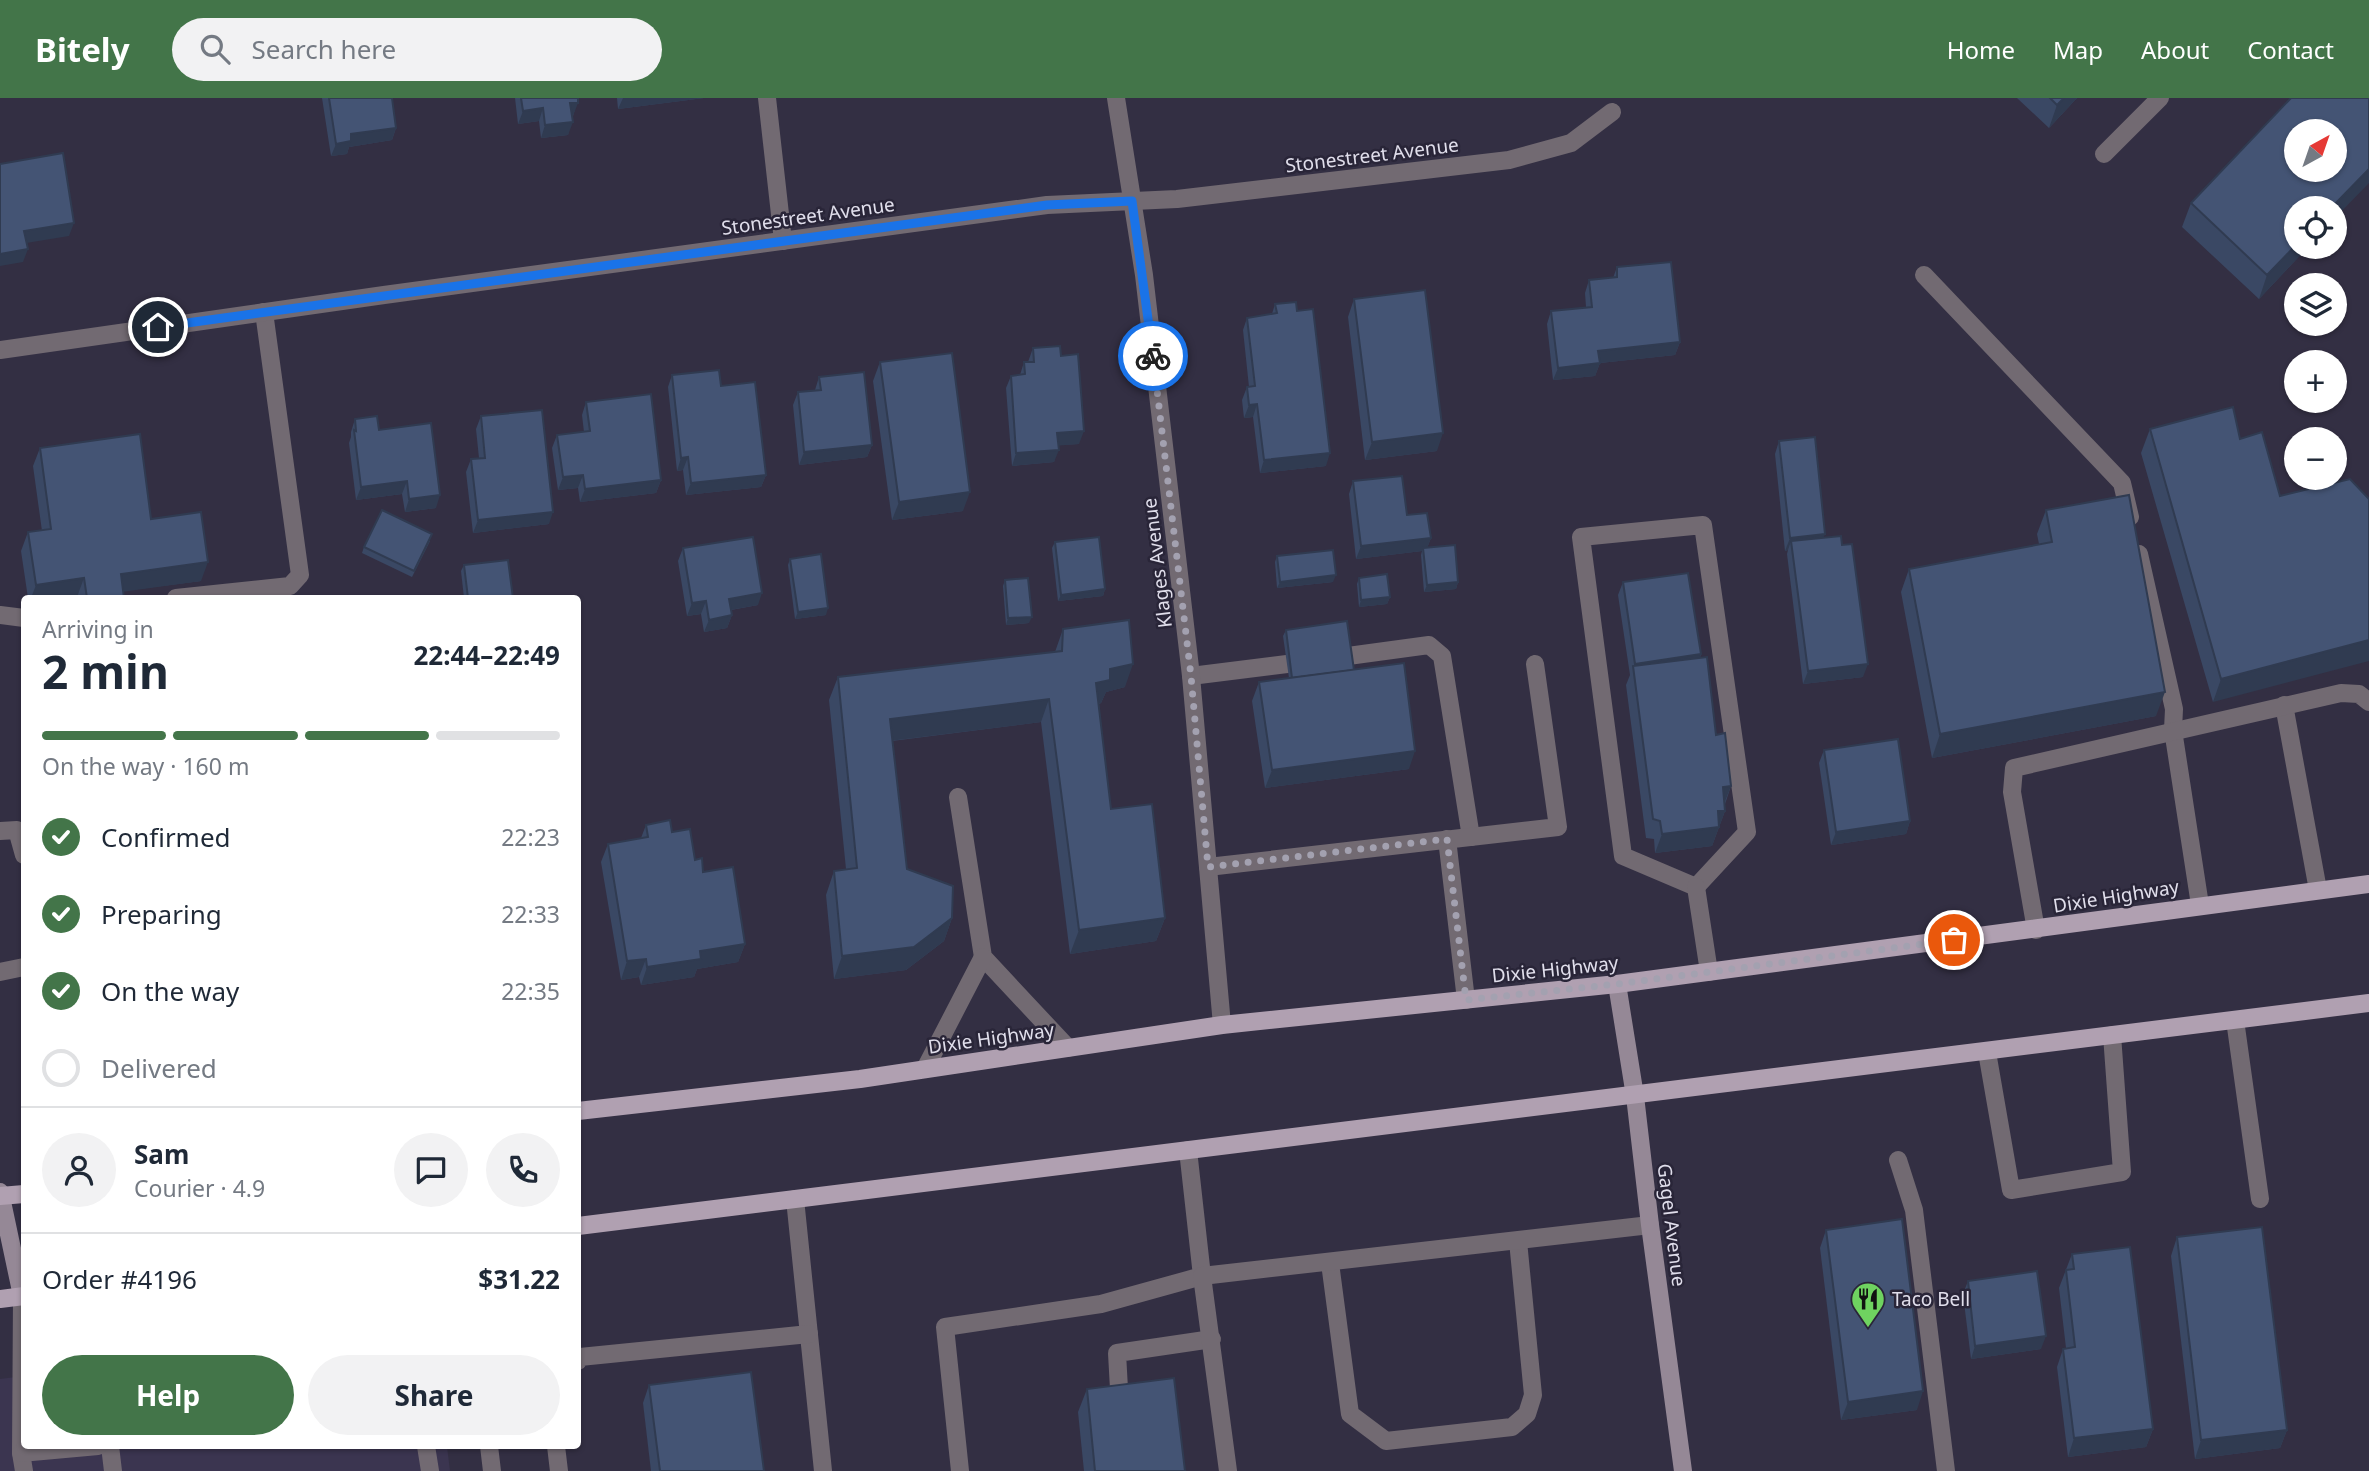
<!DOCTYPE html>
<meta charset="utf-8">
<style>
body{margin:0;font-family:"Noto Sans",sans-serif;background:#f2f2f3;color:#1f2937;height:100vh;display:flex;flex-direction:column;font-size:26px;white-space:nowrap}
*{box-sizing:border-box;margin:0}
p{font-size:23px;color:#747a83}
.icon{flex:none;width:38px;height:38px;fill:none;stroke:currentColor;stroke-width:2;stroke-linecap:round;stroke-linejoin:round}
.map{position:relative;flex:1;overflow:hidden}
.details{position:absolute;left:21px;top:497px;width:560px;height:854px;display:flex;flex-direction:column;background:#fff;border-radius:7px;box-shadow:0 2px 5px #0004}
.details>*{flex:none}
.needle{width:46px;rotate:40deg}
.controls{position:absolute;left:2284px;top:21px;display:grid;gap:14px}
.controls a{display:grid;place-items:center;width:63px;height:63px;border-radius:50%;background:#fff;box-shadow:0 2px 5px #0004;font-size:35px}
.pin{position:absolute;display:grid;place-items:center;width:60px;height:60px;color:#fff;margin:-30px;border:4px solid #fff;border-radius:50%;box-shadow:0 2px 7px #0007}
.courier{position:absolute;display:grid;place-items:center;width:70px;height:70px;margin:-35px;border:5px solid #1a73e8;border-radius:50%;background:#fff;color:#222;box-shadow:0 2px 9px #0007}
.head em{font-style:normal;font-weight:700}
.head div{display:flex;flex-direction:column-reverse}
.head{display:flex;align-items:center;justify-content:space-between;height:119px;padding:0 21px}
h1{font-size:46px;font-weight:700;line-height:52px}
.bar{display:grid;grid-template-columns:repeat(4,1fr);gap:10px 7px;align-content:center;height:84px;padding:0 21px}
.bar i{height:9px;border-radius:5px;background:#e0e1e3}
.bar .active{background:#437549}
.bar p{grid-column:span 4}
.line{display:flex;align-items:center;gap:18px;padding:0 21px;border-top:2px solid #e0e1e3}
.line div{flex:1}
.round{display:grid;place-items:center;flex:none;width:74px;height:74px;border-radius:37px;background:#f2f2f3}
ol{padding:0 21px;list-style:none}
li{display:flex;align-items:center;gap:21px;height:77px}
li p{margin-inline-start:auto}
li .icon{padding:7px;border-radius:50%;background:#437549;color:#fff;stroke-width:4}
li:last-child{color:#747a83}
li i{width:38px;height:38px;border:4px solid #e0e1e3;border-radius:50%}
.button{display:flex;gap:14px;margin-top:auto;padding:14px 21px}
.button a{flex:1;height:80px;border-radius:42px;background:#437549;color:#fff;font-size:28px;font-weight:700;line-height:80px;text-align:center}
.button a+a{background:#f2f2f3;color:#1f2937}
header{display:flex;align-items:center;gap:42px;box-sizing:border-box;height:98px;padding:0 35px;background:#437549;color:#fff}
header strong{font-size:33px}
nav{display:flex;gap:38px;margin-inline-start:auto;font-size:24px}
.search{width:490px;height:63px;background:#f2f2f3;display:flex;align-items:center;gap:18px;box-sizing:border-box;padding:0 24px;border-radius:38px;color:#747a83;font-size:26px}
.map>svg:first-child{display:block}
.built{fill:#3b3550}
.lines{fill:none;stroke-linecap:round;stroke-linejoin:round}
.lane{stroke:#726a72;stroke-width:18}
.street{stroke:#726a72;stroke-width:18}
.secondary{stroke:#958896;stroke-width:18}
.primary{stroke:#b0a0b1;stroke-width:18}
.wall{fill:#3a4864}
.shaded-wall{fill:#303b51}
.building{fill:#445474;stroke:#303b51;stroke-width:2;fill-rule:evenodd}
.done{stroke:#a3a1b0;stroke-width:7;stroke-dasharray:0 12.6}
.route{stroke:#1a73e8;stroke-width:9}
.labels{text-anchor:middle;stroke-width:5;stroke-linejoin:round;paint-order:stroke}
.street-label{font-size:19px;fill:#e0deeb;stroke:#292538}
.poi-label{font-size:19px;fill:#e0deeb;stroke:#292538;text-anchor:start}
</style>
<header>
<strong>Bitely</strong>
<div class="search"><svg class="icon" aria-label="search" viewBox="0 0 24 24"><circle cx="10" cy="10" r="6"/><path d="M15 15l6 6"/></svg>Search here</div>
<nav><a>Home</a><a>Map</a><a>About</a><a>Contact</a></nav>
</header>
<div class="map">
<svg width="2369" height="1373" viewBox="0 0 2369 1373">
<rect width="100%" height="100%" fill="#332f43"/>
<polygon class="built" points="24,1278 24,1348 447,1348 450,1373 0,1373 0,1281"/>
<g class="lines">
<g class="lane">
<polyline points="767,0 783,143"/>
<polyline points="2104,56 2160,0"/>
<polyline points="1924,177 2122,385 2130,419"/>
<polygon points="1703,427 1747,734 1696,789 1623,758 1581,439"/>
<polyline points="2139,456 2174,611 2173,632 2200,807"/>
<polyline points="176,500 290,488 300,477 264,214"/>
<polyline points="0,517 24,520"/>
<polyline points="1348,558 1429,547 1442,558 1471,739"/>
<polyline points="1191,578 1287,566"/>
<polyline points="2284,607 2318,792"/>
<polyline points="958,699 983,859 1068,950"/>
<polyline points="0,733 17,732 24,757"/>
<polyline points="1447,741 1466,902"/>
<polyline points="1208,769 1558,729 1535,566"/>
<polyline points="1696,789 1709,874"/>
<polyline points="2036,832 2012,694 2014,670 2341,595 2359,596 2369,604"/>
<polyline points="0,874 24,869"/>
<polyline points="2235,922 2260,1101"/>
<polyline points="1987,954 2011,1092 2122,1074 2112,937"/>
<polyline points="925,971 983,859"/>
<polyline points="1898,1062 1914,1112 1946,1373"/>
<polyline points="795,1101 823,1373"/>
<polyline points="1330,1165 1350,1316 1386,1343 1512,1329 1527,1316 1533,1297 1518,1143"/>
<polyline points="22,1198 21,1355 24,1373"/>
<polyline points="578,1263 580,1259 809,1236"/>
<polyline points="1120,1309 1117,1255 1212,1241"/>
<polyline points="110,1348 113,1373"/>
<polyline points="426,1348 430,1373"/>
<polyline points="556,1348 559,1373"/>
<polyline points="21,1355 98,1348"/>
<polyline points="960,1373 945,1229 1101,1206 1202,1178 1188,1052"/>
<polyline points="1228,1373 1202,1178 1650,1127"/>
</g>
<g class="street">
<polyline points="1116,0 1144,177 1191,578 1222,927"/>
<polyline points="0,252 384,197 1047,107 1177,101 1509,62 1571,45 1612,14"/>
<polyline points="489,1348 492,1373"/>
</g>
<g class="secondary">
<polyline points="1617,886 1635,998 1650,1127 1683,1373"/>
<polyline points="0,1094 22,1198"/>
</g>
<g class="primary">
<polyline points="578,1013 860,981 1222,927 1617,886 2369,786"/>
<polyline points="0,1098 24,1096"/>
<polyline points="578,1128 2369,905"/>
<polyline points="0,1201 24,1198"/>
</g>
</g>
<g class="wall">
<polygon points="322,0 392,0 396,30 392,42 349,49 347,56 331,58"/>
<polygon points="515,0 578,0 573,18 572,18 568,37 541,40 539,23 518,26"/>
<polygon points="617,0 704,0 618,11"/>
<polygon points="2017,0 2077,0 2049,30"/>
<polygon points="2191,105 2296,149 2308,149 2259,201 2182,129"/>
<polygon points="1617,169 1680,244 1675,257 1600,265 1595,278 1553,282 1547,226 1551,213 1586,209 1585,195 1589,182 1613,180"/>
<polygon points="1354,201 1437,353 1365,362 1348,219"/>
<polygon points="1275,206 1326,368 1260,375 1253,319 1244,320 1242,302 1247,289 1249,289 1243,232 1247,220 1272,216"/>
<polygon points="1033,250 1061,258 1079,346 1058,347 1054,364 1012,368 1006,290 1011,278 1020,277 1024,264 1028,264"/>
<polygon points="880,264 963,413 892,422 873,283"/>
<polygon points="672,277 721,288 766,377 761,389 686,397 683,372 677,373 668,289"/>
<polygon points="819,279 872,347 867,359 799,367 793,307 798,294 815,292"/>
<polygon points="586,304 661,382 656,395 580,404 578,390 558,392 552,350 557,337 584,334 582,317"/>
<polygon points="481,318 549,426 473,435 466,374 471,361 479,360 476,331"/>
<polygon points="355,321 436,410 405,414 402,396 356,402 349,345 351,339 351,334"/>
<polygon points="2150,331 2240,341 2280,398 2350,381 2213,604 2141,355"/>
<polygon points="1779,343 1824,440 1863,579 1803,586 1787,456 1788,452 1785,453 1775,356"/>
<polygon points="40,350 201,483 123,493 124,500 78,500 77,499 65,500 28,500 21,453 28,434 42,433 33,368"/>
<polygon points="1353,383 1407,417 1431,440 1427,450 1458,484 1456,491 1424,494 1421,457 1422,453 1356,461 1349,396"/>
<polygon points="2046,412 2156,618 1932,660 1901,494 1909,471 2039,446 2037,436"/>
<polygon points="430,443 412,479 362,455 364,449"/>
<polygon points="1055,444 1105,491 1103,498 1058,503 1052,450"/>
<polygon points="683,450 758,507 731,512 732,517 727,530 704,534 701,516 687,518 678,463"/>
<polygon points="1277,458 1333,484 1277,490 1275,464"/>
<polygon points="790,461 826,517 795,521 788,467"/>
<polygon points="464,467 513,500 464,500 461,473"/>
<polygon points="1359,480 1390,499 1387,506 1359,509 1357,486"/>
<polygon points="1005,482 1029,525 1006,527 1003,488"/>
<polygon points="1623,484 1701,556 1700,560 1716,637 1731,688 1725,706 1725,713 1712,748 1655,755 1654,741 1646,740 1626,587 1630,577 1618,497"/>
<polygon points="1063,531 1125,589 1106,594 1101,605 1099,606 1111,711 1165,820 1156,843 1070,856 1041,624 892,643 907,771 952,820 944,843 906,872 834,881 826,797 834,773 846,771 829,602 838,579 1055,554"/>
<polygon points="1286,532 1354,572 1409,671 1265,690 1252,603 1259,584 1289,580 1283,538"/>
<polygon points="1824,652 1910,723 1906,736 1831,747 1819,665"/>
<polygon points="646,727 672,734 695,762 703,774 745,846 738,864 697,871 694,879 641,887 639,879 621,882 601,764 608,746 641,740"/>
<polygon points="1826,1132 1917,1312 1841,1322 1820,1150"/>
<polygon points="2177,1139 2287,1332 2280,1350 2195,1361 2171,1158"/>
<polygon points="2072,1156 2153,1331 2146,1349 2068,1359 2057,1269 2063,1251 2066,1250 2059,1190"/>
<polygon points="1968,1183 2041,1251 1971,1261 1963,1196"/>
<polygon points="649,1287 764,1373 651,1373 643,1305"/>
<polygon points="1087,1291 1185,1373 1084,1373 1078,1314"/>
</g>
<g class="shaded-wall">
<polygon points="623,0 704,0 618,11"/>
<polygon points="2064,0 2077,0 2049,30 2057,7"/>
<polygon points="570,5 578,5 573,18 566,18"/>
<polygon points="543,10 539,23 518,26 523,13"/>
<polygon points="573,24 568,37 541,40 545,27"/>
<polygon points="396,30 392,42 349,49 347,56 331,58 336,46 351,36"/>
<polygon points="2369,71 2369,85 2334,121 2334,110 2331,110"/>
<polygon points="74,125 69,138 20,146 24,133"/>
<polygon points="2296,147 2296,149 2308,149 2259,201 2267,177"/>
<polygon points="28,151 23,164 0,168 0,156"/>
<polygon points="1680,244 1675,257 1600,265 1595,278 1553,282 1558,270 1598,253"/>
<polygon points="1257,306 1253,319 1244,320 1249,307"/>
<polygon points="1084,333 1079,346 1053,348 1057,335"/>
<polygon points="1443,335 1437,353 1365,362 1372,344"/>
<polygon points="872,347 867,359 799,367 804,354"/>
<polygon points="1059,352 1054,364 1012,368 1016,355"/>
<polygon points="1330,355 1326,368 1260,375 1264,362"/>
<polygon points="688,359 683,372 677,373 681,360"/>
<polygon points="583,377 578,390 558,392 563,379"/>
<polygon points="766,377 761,389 686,397 691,385"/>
<polygon points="661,382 656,395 580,404 585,391"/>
<polygon points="407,383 402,396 356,402 361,389"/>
<polygon points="970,394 963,413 892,422 899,404"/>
<polygon points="440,397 436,410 405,414 409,401"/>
<polygon points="553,414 549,426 473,435 478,422"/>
<polygon points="1825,436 1820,449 1791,443 1788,452 1785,453 1790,440"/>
<polygon points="1431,440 1426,453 1423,450 1422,453 1356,461 1361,448"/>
<polygon points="208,464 201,483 114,495 121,476"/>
<polygon points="1336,477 1333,484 1277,490 1280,484"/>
<polygon points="84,480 77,499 65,500 31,500 36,487"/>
<polygon points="1458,484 1456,491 1424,494 1427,487"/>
<polygon points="1105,491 1103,498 1058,503 1061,497"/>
<polygon points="762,495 758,507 724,513 729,501"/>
<polygon points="1390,499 1387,506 1359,509 1361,502"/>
<polygon points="706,503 701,516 687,518 692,505"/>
<polygon points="828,510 826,517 795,521 798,514"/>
<polygon points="732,517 727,530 704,534 709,522"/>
<polygon points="1032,519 1029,525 1006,527 1008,520"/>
<polygon points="2369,542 2369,563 2213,604 2221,581"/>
<polygon points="1701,556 1696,569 1633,571 1635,566"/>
<polygon points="1133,566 1125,589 1106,594 1101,605 1088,608 1096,585 1110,571"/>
<polygon points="1868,566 1863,579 1803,586 1808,573"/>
<polygon points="2165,594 2156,618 1932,660 1940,636"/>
<polygon points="1049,601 1041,624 881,644 890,621"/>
<polygon points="1415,653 1409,671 1265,690 1272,672"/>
<polygon points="1731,688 1724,706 1723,689"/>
<polygon points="1718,713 1725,713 1712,748 1655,755 1662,736"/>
<polygon points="1910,723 1906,736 1831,747 1836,734"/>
<polygon points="952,820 944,843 906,872 834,881 842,858"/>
<polygon points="1165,820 1156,843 1070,856 1079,832"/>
<polygon points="745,846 738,864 697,871 694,879 641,887 647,869 700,853"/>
<polygon points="646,861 639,879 621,882 627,863"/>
<polygon points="2046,1238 2041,1251 1971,1261 1975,1248"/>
<polygon points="1923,1293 1917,1312 1841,1322 1848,1304"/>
<polygon points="2153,1331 2146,1349 2068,1359 2074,1340"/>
<polygon points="2287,1332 2280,1350 2195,1361 2201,1342"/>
</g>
<g class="building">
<polygon points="329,0 392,0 396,30 351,36 351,43 336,46"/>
<polygon points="521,0 578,0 578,5 570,5 573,24 545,27 543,10 523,13"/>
<polygon points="2050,0 2064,0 2057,7"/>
<path d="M2291,0h78v71l-38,39h-35v37l-29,30 -76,-72zM2296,33h38v39h-38z"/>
<polygon points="63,55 74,125 24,133 28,151 0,156 0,66"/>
<polygon points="1671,164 1680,244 1598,253 1600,265 1558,270 1551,213 1592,209 1589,182 1617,179 1617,169"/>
<polygon points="1425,192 1443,335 1372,344 1354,201"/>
<polygon points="1296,204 1297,213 1313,211 1330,355 1264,362 1257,306 1249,307 1247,289 1255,288 1247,220 1277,215 1275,206"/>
<polygon points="1060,248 1061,258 1078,256 1084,333 1057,335 1059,352 1016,355 1011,278 1025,276 1024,264 1034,264 1033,250"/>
<polygon points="952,255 970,394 899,404 880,264"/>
<polygon points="719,272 721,288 755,284 766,377 691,385 688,359 681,360 672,277"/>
<polygon points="864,274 872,347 804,354 798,294 821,292 819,279"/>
<polygon points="651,296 661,382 585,391 583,377 563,379 557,337 590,333 586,304"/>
<polygon points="2233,309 2240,341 2262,334 2280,398 2350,381 2369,401 2369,542 2221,581 2150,331"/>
<polygon points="542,312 553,414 478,422 471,361 485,360 481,318"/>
<polygon points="377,318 379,332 431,325 440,397 409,401 407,383 361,389 354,332 356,333 355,321"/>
<polygon points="140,336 151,421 201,414 208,464 121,476 124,500 87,500 84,480 36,487 28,434 51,431 40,350"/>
<polygon points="1815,339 1825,436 1790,440 1779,343"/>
<polygon points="1402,378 1407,417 1427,415 1431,440 1361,448 1353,383"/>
<polygon points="2129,397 2165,594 1940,636 1909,471 2052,444 2046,412"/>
<polygon points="382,412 432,436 414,473 364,449"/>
<polygon points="1841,438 1842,447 1852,446 1868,566 1808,573 1791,443"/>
<polygon points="753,439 762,495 729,501 732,517 709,522 706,503 692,505 683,450"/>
<polygon points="1099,439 1105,491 1061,497 1055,444"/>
<polygon points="1455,447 1458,484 1427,487 1423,450"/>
<polygon points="1333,452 1336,477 1280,484 1277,458"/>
<polygon points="821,456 828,510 798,514 790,461"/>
<polygon points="508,462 513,500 468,500 464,467"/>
<polygon points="1688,475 1701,556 1635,566 1623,484"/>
<polygon points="1387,476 1390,499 1361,502 1359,480"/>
<polygon points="1028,480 1032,519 1008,520 1005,482"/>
<polygon points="1129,522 1133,566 1110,571 1110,582 1096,585 1111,711 1152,706 1165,820 1079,832 1049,601 890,621 907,771 953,788 952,820 914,849 842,858 834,773 857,770 838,579 1062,553 1063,531"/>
<polygon points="1347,523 1354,572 1292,580 1286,532"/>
<polygon points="1707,559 1716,637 1725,635 1731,688 1723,689 1725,713 1718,713 1719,729 1662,736 1660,723 1653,721 1633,568"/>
<polygon points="1404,565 1415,653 1272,672 1259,584"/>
<polygon points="1898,641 1910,723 1836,734 1824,652"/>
<polygon points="670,722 672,734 690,731 695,762 702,760 703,774 733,769 745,846 700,853 701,861 647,869 646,861 627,863 608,746 648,739 646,727"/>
<polygon points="1902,1121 1923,1293 1848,1304 1826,1132"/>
<polygon points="2262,1129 2287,1332 2201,1342 2177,1139"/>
<polygon points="2130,1149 2153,1331 2074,1340 2063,1251 2075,1249 2066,1172 2074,1171 2072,1156"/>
<polygon points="2037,1173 2046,1238 1975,1248 1968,1183"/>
<polygon points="751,1274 764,1373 660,1373 649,1287"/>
<polygon points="1174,1280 1185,1373 1095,1373 1087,1291"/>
</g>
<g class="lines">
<polyline class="done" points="1153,258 1191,578 1208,769 1447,741 1466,902 1617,886 1954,842"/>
<polyline class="route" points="158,229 1047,107 1132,103 1153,258"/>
</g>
<defs>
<g id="restaurant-pin" transform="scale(1.75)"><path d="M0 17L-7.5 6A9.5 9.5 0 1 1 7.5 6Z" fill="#6fd360" stroke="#292538"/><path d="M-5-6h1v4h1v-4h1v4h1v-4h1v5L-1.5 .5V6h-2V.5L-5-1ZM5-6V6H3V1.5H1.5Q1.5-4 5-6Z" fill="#111"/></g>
</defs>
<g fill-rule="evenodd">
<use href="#restaurant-pin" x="1868" y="1201"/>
</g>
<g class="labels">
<g class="street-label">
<text transform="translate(1372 57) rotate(-7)" y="7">Stonestreet Avenue</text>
<text transform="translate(808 118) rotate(-8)" y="7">Stonestreet Avenue</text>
<text transform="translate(1157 465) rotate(-97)" y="7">Klages Avenue</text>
<text transform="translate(2116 798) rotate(-9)" y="7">Dixie Highway</text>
<text transform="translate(1555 871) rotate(-6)" y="7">Dixie Highway</text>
<text transform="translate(991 940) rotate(-8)" y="7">Dixie Highway</text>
<text transform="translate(1672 1127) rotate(83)" y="7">Gagel Avenue</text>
</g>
<g class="poi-label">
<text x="1892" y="1208">Taco Bell</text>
</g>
</g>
</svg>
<div class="controls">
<a><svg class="needle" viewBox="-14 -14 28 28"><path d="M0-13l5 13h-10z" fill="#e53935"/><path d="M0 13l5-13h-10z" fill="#747a83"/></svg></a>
<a><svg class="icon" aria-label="locate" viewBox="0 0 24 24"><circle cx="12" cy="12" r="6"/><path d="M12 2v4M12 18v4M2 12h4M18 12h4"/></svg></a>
<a><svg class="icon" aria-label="layers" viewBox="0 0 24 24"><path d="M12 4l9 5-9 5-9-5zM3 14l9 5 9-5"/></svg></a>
<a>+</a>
<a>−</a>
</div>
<div class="pin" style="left:1954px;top:842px;background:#ea580c"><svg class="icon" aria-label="bag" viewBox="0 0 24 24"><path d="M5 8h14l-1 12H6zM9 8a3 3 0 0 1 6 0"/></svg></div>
<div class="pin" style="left:158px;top:229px;background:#1f2937"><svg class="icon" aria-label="home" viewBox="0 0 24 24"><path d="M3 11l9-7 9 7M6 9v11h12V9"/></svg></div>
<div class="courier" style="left:1153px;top:258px"><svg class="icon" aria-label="bike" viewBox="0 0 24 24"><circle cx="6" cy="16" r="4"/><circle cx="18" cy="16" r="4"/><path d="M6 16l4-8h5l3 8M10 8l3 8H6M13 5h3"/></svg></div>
<section class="details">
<div class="head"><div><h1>2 min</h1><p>Arriving in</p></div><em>22:44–22:49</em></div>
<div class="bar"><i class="active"></i><i class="active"></i><i class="active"></i><i></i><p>On the way · 160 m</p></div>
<ol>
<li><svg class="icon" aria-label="check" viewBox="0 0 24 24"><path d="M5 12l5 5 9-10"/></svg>Confirmed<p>22:23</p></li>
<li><svg class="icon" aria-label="check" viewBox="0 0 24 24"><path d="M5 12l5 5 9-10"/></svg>Preparing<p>22:33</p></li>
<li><svg class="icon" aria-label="check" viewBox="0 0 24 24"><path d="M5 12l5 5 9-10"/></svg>On the way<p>22:35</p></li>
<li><i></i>Delivered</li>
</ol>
<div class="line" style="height:126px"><a class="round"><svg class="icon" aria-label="person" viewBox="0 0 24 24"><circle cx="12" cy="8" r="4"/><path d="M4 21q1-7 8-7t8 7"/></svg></a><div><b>Sam</b><p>Courier · 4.9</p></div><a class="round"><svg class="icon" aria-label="chat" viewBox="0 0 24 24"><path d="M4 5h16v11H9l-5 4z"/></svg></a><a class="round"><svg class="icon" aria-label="phone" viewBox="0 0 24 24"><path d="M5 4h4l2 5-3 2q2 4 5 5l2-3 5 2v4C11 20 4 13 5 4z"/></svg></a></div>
<div class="line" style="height:91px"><div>Order #4196</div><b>$31.22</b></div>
<div class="button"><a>Help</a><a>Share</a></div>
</section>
</div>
